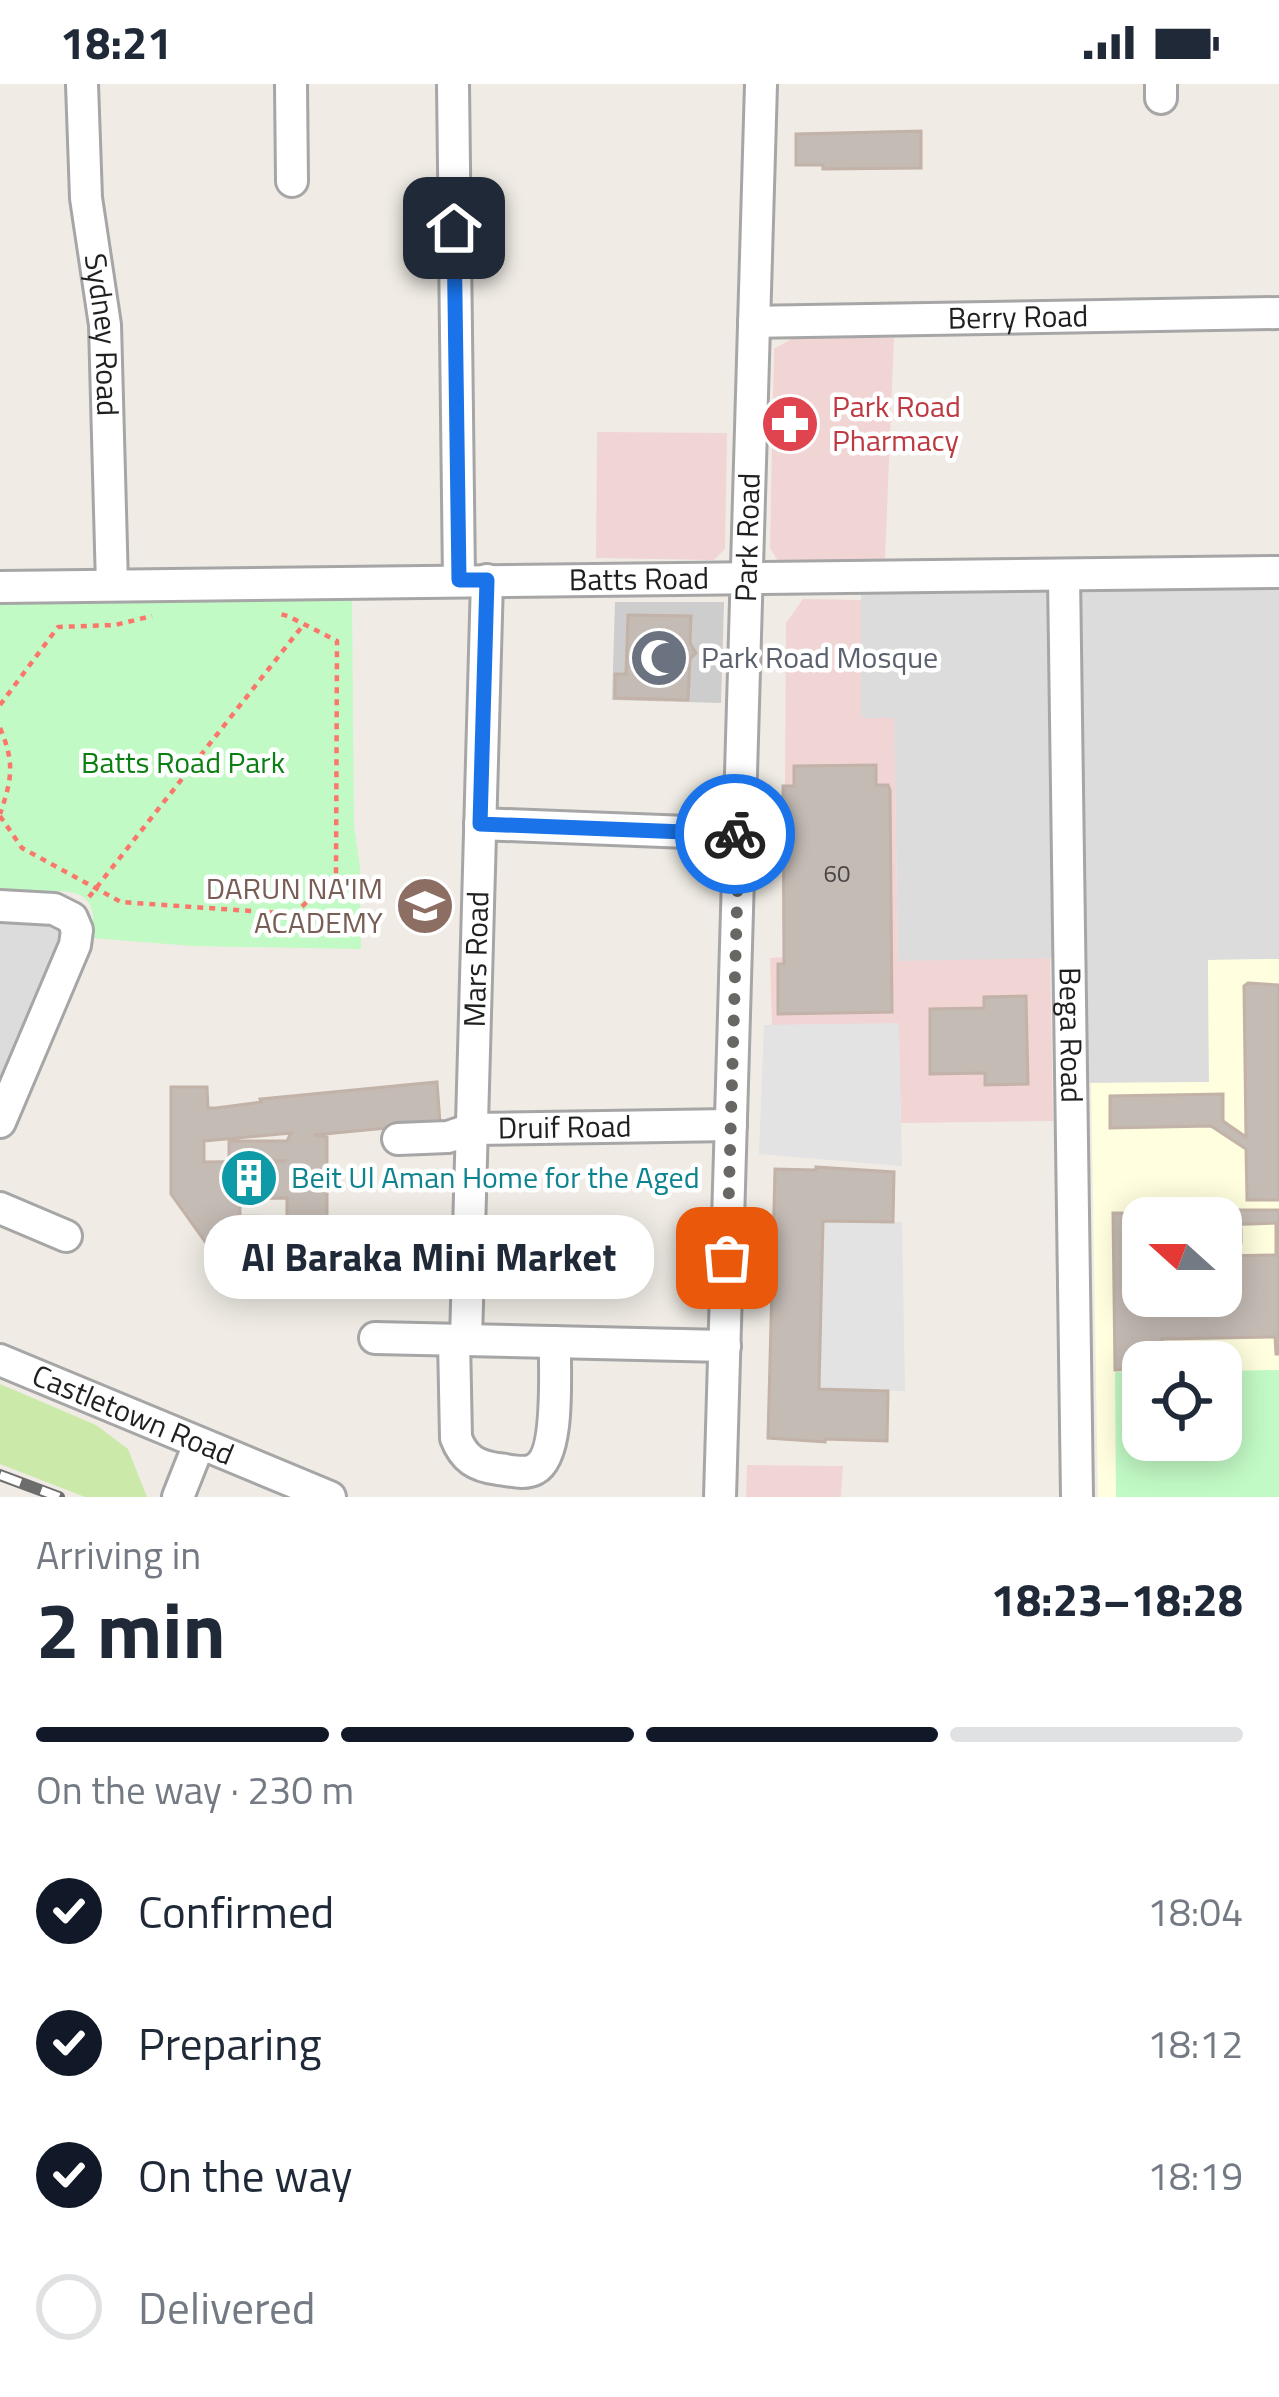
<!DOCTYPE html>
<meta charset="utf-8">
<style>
body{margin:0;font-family:"Titillium Web",sans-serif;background:#f6f6f7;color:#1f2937;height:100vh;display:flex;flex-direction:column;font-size:45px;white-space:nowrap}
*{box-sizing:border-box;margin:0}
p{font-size:39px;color:#747a83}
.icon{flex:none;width:66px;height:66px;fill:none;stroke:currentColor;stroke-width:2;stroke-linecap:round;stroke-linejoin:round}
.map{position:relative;height:1413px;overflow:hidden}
.drawer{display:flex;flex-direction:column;background:#fff;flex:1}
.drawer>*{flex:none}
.needle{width:78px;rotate:291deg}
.buttons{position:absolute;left:1122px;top:1113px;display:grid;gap:24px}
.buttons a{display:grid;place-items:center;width:120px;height:120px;border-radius:24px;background:#fff;box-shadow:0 6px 30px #0003;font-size:60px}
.pin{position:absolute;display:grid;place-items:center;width:102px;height:102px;color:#fff;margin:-51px;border-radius:24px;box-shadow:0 6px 18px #0006}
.courier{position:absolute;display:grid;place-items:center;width:120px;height:120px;margin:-60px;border:9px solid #1a73e8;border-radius:50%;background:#fff;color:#222;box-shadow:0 3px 15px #0007}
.bubble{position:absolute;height:84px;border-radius:36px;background:#fff;box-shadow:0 6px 30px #0003;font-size:39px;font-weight:700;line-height:84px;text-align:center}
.overview em{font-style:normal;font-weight:700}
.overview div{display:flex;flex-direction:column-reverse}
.overview{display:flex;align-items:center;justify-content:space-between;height:204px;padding:0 36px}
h1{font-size:78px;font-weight:700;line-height:90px}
.bar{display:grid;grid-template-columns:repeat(4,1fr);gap:18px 12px;align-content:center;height:144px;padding:0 36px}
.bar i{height:15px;border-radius:9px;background:#e0e1e3}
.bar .current{background:#111827}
.bar p{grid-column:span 4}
ol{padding:0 36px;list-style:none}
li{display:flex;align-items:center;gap:36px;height:132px}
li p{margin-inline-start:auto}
li .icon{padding:12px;border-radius:50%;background:#111827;color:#fff;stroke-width:4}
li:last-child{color:#747a83}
li i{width:66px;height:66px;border:6px solid #e0e1e3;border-radius:50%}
.status{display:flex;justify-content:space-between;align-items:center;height:84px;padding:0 60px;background:#fff;direction:ltr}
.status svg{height:33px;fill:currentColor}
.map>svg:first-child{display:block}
.residential{fill:#dddcdc}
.commercial{fill:#f1d4d4}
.education{fill:#fffede;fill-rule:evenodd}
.religious{fill:#cdcdcd}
.grass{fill:#cbeaaa}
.park{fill:#c2fac5}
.parking{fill:#e3e3e3}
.building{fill:#c4bbb4;stroke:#c2b2a7;stroke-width:3;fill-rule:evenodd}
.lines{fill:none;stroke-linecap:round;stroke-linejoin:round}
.minor-casing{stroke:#a6a6a6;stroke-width:36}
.path{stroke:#fb766b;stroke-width:4.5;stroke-dasharray:6 6;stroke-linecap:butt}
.minor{stroke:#fff;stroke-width:30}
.rail-casing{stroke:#6d6d6d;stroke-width:12}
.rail{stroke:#fff;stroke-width:8;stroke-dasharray:22;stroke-linecap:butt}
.done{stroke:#686764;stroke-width:12;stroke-dasharray:0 21.6}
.route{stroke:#1a73e8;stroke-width:15}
.labels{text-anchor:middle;stroke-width:9;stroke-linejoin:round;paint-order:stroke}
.number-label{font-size:24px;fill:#484644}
.street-label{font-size:30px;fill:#1f1f1f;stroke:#fff}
.health-label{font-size:30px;fill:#be3a42;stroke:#fff;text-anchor:start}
.worship-label{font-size:30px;fill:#5b616d;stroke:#fff;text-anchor:start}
.park-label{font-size:30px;fill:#0b7f11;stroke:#fff}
.education-label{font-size:30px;fill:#785e54;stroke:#fff;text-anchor:end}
.culture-label{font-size:30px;fill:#0d838f;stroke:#fff;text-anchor:start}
</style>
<div class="status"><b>18:21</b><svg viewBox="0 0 49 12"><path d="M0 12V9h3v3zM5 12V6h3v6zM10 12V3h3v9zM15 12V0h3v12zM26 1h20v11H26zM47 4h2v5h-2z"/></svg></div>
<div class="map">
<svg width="1279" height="1413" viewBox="0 0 1279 1413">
<rect width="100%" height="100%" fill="#f0ece5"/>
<g class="residential">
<polygon points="1279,490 1279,875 1208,876 1209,998 1071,999 1070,874 898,878 894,635 861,635 861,497"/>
<polygon points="0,821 72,834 0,1042"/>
</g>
<g class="commercial">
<polygon points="793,254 894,254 885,475 778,477 770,464 774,265"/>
<polygon points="597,348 727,349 725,465 714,476 596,474"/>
<polygon points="803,515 861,516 861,634 894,634 898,877 1050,874 1053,1037 901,1039 898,940 772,941 770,874 784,873 786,539"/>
<polygon points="747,1381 843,1382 841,1413 746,1413"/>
</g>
<path class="education" d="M1279,875v538h-181l-7,-414 118,-1 -1,-122zM1143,1134h78v78h-78zM1143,1278h78v78h-78z"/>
<polygon class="religious" points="615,518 724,518 721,619 612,616"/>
<polygon class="grass" points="0,1300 96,1341 128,1365 147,1413 85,1413 0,1380"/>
<g class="park">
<path d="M352,511l2,230 6,43 1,81 -168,-3 -102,-8c15,-63 -44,-46 -83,-41l-8,-6v-292z"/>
<polygon points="1279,1286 1279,1413 1116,1413 1115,1288 1143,1288 1143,1356 1221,1356 1221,1287"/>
</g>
<g class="parking">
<polygon points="899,939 902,1082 759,1070 764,941"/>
<polygon points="823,1137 902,1138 905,1307 819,1305"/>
</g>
<g class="building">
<polygon points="921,47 921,84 823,85 823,81 796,81 796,50"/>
<polygon points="628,531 691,532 690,559 696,569 690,575 688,616 615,614 615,590 626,590"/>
<polygon points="876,681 876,701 888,701 890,706 892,928 778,930 778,880 784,880 783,702 794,702 794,682"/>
<polygon points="1248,899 1279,901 1279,1116 1247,1116 1246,1065 1211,1042 1110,1044 1110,1012 1223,1010 1223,1037 1246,1053 1244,902"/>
<polygon points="1026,912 1028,1000 985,1001 985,989 930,990 930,925 984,924 984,913"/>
<path d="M437,998l3,41 -126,12 13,2v81h26l-1,39 -138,-2v-12h-8l-35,-49v-107h36l1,21h8l45,-6 -1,-3zM291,1049l-4,8h-58v18l58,2 -83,1v-21zM287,1114v19l-47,-1v-17z"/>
<polygon points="816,1083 894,1088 893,1138 823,1137 819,1305 888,1307 887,1357 825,1355 825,1358 768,1354 775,1085 816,1086"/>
<polygon points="1210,1126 1279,1126 1279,1139 1221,1141 1221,1134 1210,1134"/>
<polygon points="1113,1129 1203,1130 1203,1134 1143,1134 1143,1212 1221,1212 1221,1172 1276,1171 1276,1141 1279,1141 1279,1270 1276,1270 1275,1253 1162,1255 1162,1266 1177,1266 1177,1277 1143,1278 1143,1285 1115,1286"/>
<rect x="1221" y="1145" width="20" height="13"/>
</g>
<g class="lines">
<g class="minor-casing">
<g id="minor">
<path id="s1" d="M82,0l4,114 19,127 7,260"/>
<polyline points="291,0 292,97"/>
<polyline points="453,0 459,496"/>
<polyline points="1161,0 1161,14"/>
<path id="s2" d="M754,238l525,-9"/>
<path id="s3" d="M1064,492l13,921"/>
<path id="s4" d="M0,503l1279,-15"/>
<polyline points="480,740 739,750"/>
<polyline points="0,822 54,825 72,834 77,846 75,861 0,1038"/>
<path id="s5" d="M398,1055l50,-2 24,-8 259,-4"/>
<polyline points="0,1124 66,1152"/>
<polyline points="375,1254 725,1262"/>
<path d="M454,1256l2,98c8,21 20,28 42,31 11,1 27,6 37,0 26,-14 19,-100 20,-127"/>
<path id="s6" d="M466,1256l21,-760"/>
<path id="s7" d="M0,1276l330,137"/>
<polyline points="178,1413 199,1360"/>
<path id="s8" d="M720,1413l41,-1413"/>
</g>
</g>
<g class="path">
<polyline points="0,621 58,543 115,541 152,532"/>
<path d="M0,644c15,35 12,51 0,86"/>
<polyline points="0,732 22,764 121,818 294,830 336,791 337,557 288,532 276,529"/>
<polyline points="89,813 304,540"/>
</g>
<use href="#minor" class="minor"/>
<g class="rail-casing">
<polyline id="rail" points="0,1391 59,1413"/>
</g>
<use href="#rail" class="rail"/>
</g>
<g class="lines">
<polyline class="done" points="727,1174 739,750 735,750"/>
<polyline class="route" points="454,144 459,496 487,496 480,740 735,750"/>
</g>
<defs>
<g id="pharmacy-disc" transform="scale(3)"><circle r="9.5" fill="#e0444e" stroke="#fff"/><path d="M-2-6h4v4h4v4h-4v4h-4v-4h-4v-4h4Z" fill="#fff"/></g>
<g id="mosque-disc" transform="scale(3)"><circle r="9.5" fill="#6b7280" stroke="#fff"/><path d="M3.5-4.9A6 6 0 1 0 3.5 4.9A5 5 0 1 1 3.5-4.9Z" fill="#fff"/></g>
<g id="school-disc" transform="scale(3)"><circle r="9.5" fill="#8d6e63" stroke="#fff"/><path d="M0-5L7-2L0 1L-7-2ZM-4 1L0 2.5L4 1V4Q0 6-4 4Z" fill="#fff"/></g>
<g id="building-disc" transform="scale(3)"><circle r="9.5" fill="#0f9aa8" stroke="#fff"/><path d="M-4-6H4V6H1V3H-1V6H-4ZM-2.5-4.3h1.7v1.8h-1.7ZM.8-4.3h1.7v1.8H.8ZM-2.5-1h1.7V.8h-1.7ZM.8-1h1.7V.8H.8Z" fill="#fff"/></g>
</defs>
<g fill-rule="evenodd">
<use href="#pharmacy-disc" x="790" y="340"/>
<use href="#mosque-disc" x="659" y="574"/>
<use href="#school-disc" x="425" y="822"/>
<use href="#building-disc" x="249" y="1094"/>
</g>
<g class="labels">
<g class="number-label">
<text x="837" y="798">60</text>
</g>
<g class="street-label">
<text dy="10" stroke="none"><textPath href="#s2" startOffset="264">Berry Road</textPath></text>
<text dy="10" stroke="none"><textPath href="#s1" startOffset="252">Sydney Road</textPath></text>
<text dy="10" stroke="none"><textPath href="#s8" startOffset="960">Park Road</textPath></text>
<text dy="10" stroke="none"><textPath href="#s4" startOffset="639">Batts Road</textPath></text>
<text dy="10" stroke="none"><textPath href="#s6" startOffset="381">Mars Road</textPath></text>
<text dy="10" stroke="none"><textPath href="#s3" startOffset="459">Bega Road</textPath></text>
<text dy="10" stroke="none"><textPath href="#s5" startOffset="168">Druif Road</textPath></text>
<text dy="10" stroke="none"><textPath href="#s7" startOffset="144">Castletown Road</textPath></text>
</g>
<g class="health-label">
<text x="832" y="333">Park Road<tspan x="832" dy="34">Pharmacy</tspan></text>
</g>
<g class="worship-label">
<text x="701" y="584">Park Road Mosque</text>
</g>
<g class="park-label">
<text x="183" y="689">Batts Road Park</text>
</g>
<g class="education-label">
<text x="383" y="815">DARUN NA'IM<tspan x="383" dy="34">ACADEMY</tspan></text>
</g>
<g class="culture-label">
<text x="291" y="1104">Beit Ul Aman Home for the Aged</text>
</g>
</g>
</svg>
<div class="buttons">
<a><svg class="needle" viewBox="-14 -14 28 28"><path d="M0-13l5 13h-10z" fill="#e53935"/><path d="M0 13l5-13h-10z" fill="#747a83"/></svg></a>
<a><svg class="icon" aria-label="locate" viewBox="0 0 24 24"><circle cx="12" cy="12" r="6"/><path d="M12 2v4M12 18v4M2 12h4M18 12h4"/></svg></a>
</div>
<div class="pin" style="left:727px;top:1174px;background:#ea580c"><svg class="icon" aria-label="bag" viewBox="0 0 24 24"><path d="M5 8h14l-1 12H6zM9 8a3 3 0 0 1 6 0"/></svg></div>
<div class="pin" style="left:454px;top:144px;background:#1f2937"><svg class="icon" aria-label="home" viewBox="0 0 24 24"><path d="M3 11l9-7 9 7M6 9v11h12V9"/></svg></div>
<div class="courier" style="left:735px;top:750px"><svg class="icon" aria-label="bike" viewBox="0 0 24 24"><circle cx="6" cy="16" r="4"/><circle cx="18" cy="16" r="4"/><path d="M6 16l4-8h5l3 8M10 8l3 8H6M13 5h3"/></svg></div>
<div class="bubble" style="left:204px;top:1131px;width:450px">Al Baraka Mini Market</div>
</div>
<section class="drawer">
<div class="overview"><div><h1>2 min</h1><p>Arriving in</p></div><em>18:23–18:28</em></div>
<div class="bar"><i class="current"></i><i class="current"></i><i class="current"></i><i></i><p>On the way · 230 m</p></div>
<ol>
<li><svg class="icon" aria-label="check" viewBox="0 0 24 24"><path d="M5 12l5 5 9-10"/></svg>Confirmed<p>18:04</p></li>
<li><svg class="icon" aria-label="check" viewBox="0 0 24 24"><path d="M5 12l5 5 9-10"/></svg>Preparing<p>18:12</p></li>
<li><svg class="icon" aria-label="check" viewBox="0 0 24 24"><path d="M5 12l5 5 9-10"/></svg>On the way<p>18:19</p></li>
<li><i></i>Delivered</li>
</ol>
</section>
